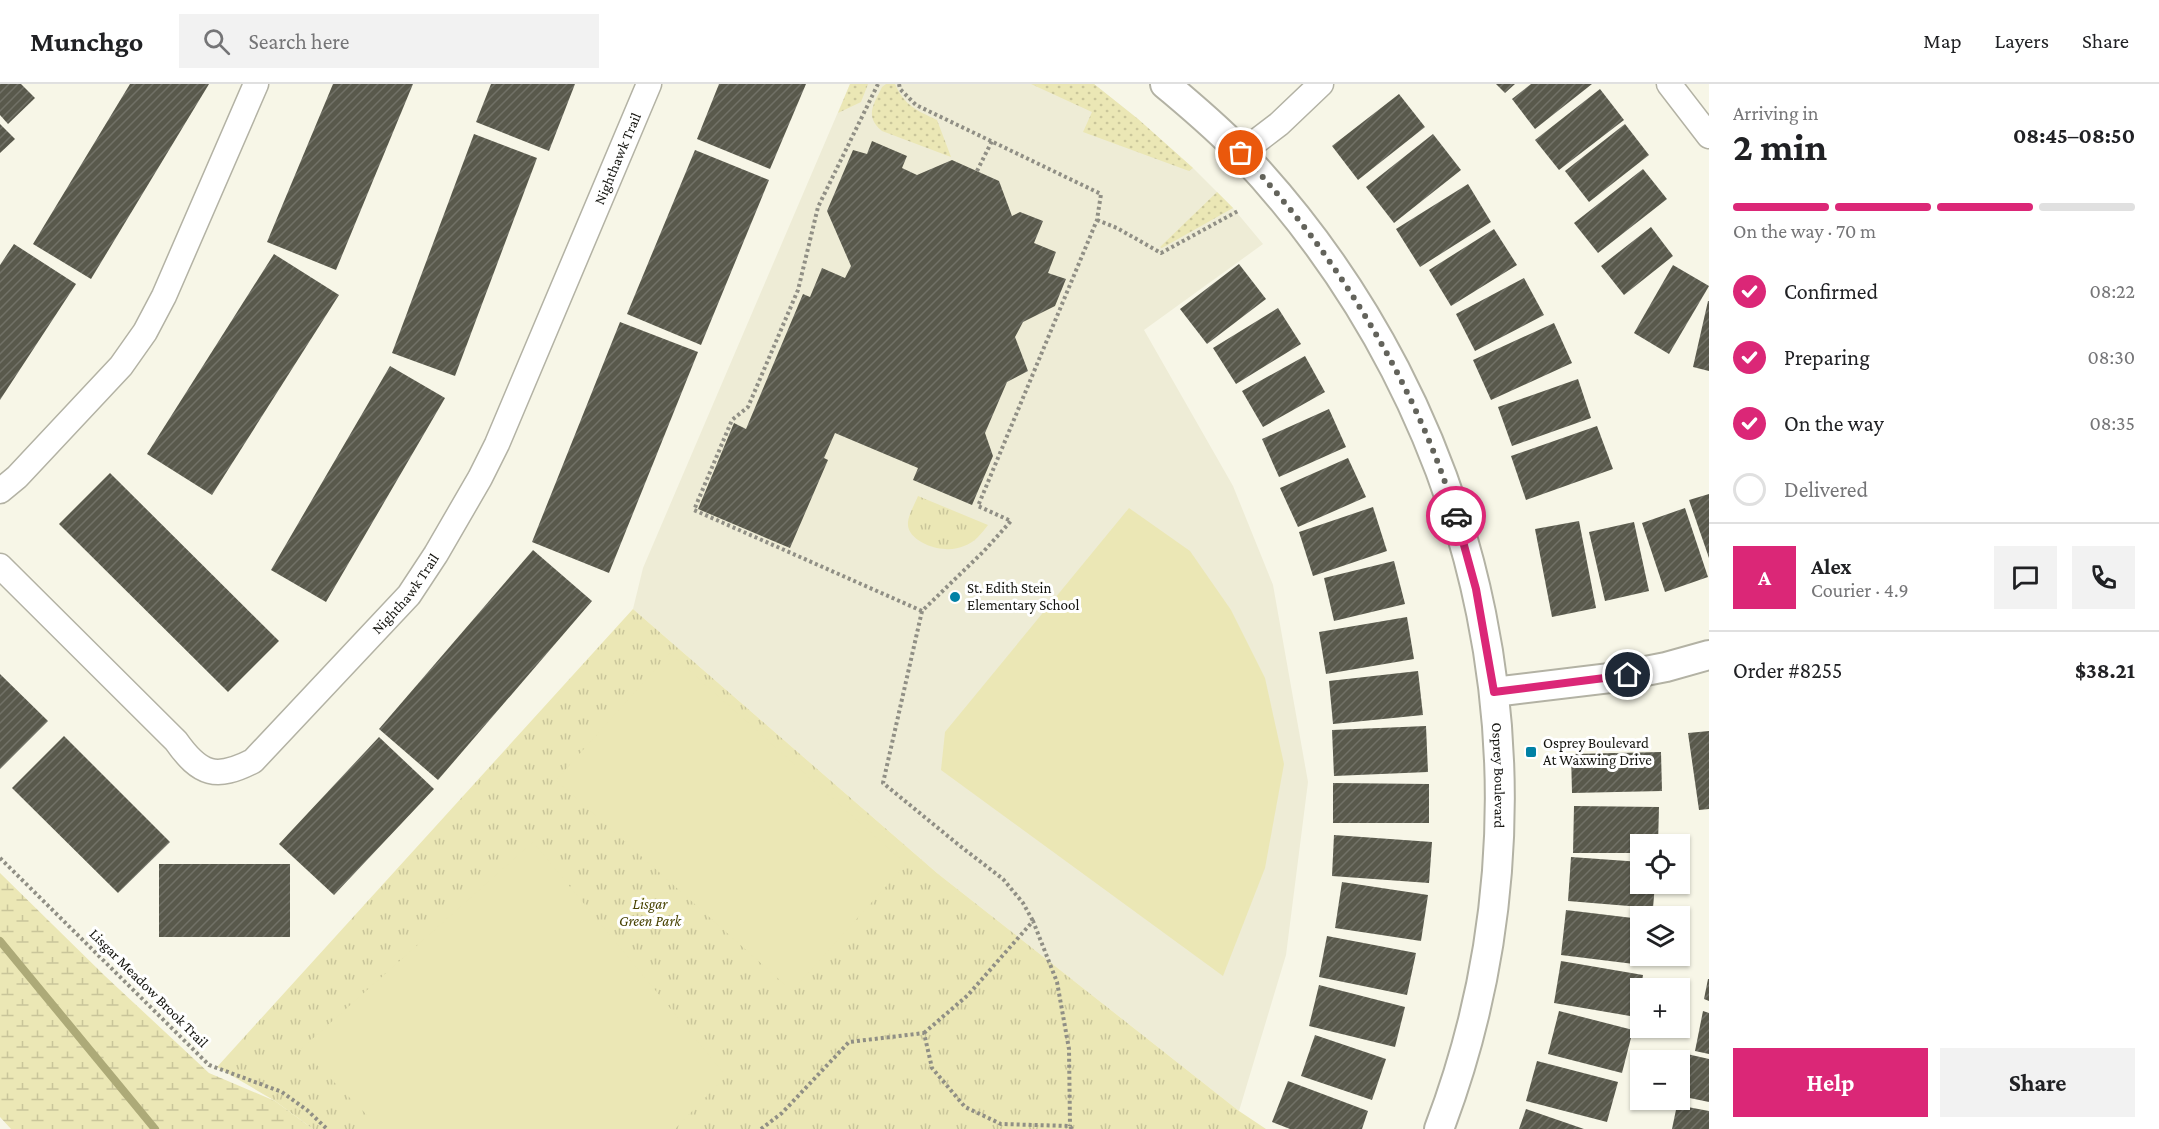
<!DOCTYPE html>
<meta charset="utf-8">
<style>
body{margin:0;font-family:"Crimson Pro",serif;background:#f2f2f2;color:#202124;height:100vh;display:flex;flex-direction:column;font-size:22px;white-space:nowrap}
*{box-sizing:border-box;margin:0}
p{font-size:20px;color:#757577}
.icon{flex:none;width:33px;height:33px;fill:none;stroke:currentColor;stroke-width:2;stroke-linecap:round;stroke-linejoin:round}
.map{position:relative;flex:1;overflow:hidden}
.drawer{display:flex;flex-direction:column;background:#fff;width:450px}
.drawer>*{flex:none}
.tools{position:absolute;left:1630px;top:750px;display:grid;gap:12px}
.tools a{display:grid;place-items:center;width:60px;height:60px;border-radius:0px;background:#fff;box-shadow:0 2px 4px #0004;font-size:30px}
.pin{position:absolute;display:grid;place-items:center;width:51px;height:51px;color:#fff;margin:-26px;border:3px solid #fff;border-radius:50%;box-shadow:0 2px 6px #0007}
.courier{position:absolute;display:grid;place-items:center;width:60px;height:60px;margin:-30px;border:4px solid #db2777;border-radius:50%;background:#fff;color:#222;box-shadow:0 2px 8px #0007}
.summary em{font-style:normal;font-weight:700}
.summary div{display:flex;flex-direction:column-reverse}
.summary{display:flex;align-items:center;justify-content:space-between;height:102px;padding:0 24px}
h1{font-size:39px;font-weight:700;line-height:45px}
.bar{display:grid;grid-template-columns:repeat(4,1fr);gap:9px 6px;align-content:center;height:72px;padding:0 24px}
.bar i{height:8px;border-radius:4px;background:#e0e0e0}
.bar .on{background:#db2777}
.bar p{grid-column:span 4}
.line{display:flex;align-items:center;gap:15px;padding:0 24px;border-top:2px solid #e0e0e0}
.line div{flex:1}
.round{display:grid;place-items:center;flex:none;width:63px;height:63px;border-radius:0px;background:#f2f2f2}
ol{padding:0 24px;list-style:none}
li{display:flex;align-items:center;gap:18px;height:66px}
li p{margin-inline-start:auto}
li .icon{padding:6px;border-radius:50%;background:#db2777;color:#fff;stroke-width:4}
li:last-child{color:#757577}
li i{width:33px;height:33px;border:3px solid #e0e0e0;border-radius:50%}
.primary-button{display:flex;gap:12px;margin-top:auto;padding:12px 24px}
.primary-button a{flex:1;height:69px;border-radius:0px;background:#db2777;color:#fff;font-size:24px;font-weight:700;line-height:69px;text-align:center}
.primary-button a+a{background:#f2f2f2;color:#202124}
header{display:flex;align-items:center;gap:36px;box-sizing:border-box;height:84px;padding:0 30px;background:#fff;border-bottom:2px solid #e0e0e0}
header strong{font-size:28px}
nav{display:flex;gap:33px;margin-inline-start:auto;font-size:21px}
.search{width:420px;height:54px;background:#f2f2f2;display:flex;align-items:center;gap:15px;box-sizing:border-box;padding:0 21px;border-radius:0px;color:#757577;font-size:22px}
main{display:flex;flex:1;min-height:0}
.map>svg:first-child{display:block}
.built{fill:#eeecd6}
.grass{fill:url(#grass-dots)}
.wetland{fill:url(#wetland-marsh)}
.park{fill:url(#park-tufts)}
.pitch{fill:#ebe7b5}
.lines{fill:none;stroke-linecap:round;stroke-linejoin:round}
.stream{stroke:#adaa78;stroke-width:8}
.building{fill:url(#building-hatch)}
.minor-casing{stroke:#b3b2a4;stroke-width:27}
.tertiary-casing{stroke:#b3b2a4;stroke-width:32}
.path{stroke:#908f85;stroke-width:4;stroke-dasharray:3 3;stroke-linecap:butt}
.minor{stroke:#fff;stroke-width:24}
.tertiary{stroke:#fff;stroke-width:28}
.done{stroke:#63635b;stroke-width:6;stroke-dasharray:0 10.8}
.route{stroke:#db2777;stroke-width:8}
.poi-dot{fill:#0081a5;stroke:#fff;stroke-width:2}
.labels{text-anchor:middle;stroke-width:6;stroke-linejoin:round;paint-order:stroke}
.street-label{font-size:15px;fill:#14140f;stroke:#fff}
.poi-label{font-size:15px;fill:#14140f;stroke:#fff;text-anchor:start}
.park-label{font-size:15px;font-style:italic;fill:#484303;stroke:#fff}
</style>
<header>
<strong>Munchgo</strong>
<div class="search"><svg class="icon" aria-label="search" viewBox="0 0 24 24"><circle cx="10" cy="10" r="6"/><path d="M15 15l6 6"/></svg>Search here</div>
<nav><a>Map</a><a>Layers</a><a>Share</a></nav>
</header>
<main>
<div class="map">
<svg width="1709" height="1045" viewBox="0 0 1709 1045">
<defs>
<pattern id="grass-dots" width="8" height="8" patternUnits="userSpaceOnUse" patternTransform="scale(1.5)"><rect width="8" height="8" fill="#ebe7b5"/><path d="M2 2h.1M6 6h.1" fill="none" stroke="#c9c59a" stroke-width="1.8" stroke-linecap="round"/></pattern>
<pattern id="wetland-marsh" width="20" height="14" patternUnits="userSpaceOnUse" patternTransform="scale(1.5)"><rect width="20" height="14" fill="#ebe7b5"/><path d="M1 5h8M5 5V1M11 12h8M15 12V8" fill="none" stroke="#c9c59a"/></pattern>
<pattern id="park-tufts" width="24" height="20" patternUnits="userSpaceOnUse" patternTransform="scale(1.5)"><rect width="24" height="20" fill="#ebe7b5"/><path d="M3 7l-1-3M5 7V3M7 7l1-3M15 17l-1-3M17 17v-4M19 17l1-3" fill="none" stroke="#c9c59a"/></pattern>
<pattern id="building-hatch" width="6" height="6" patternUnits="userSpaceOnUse" patternTransform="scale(1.5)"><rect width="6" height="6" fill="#59594c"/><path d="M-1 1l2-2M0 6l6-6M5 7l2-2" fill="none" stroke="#717167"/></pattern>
</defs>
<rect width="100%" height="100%" fill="#f7f6e7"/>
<polygon class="built" points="850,0 1094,0 1138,35 1193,84 1233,124 1263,160 1144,246 1233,402 1273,501 1308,698 1286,871 1239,1027 937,789 633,525 643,484"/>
<g class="grass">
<polygon points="850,0 868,0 861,18 838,29"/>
<path d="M886,0h9c10,22 21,26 42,36l14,37 -69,-26c-18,-15 -8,-27 0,-44z"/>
<polygon points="1031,0 1094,0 1138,35 1193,84 1189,87 1083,48 1092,28"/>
<polygon points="1217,108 1233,124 1162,164 1160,163"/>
</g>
<polygon class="wetland" points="0,789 105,892 209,989 275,1017 313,1045 11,1045 0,1033"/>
<g class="park">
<path d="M918,412l70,29c-6,8 -14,18 -24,21 -5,2 -13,4 -19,3 -13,0 -39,-10 -37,-27 1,-9 7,-18 10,-26z"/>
<polygon points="633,525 937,789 1239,1027 1266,1045 313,1045 275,1017 217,983"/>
</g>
<g class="pitch">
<polygon points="1129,424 1190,467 1231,526 1265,594 1284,680 1265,784 1223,892 941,686 945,648"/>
<polygon points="670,569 906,780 792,907 556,696"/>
<polygon points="533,758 726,992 675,1045 381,1045 301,965"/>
</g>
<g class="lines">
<polyline class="stream" points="0,857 155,1045"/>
</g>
<g class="building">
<polygon points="0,0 21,0 35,14 8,40 0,31"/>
<polygon points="130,0 209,0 91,195 33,160"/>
<polygon points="333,0 413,0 336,186 267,158"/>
<polygon points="491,0 575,0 549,67 476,38"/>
<polygon points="719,0 806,0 770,85 697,55"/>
<polygon points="1496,0 1515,0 1505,9"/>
<polygon points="1531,0 1592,0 1535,45 1512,15"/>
<polygon points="1600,5 1624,36 1559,86 1535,56"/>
<polygon points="1399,10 1425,43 1358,96 1332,62"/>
<polygon points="0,40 15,55 0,69"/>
<polygon points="1625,40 1649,71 1589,118 1565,87"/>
<polygon points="474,50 537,74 455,292 392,269"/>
<polygon points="1433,50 1461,86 1394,139 1366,103"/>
<polygon points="872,57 907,72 902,84 917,91 952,76 999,97 1012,132 1020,128 1043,137 1034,159 1056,168 1048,189 1066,195 1055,222 1023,238 1015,253 1028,287 1007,298 985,349 993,372 972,421 913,396 918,384 835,349 824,374 828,376 790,464 698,425 734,339 746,345 803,210 810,213 822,184 845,194 851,182 827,127 853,66 867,70"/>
<polygon points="695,66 769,96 701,261 627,230"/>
<polygon points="1643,85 1667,115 1598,169 1574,139"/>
<polygon points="1468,100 1491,138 1420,183 1396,145"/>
<polygon points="1651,143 1673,172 1624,211 1601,182"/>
<polygon points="1494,145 1517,181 1451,222 1429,186"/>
<polygon points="14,160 76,200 0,316 0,181"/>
<polygon points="274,170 339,211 212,411 147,370"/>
<polygon points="1239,180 1266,215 1207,260 1180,225"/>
<polygon points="1673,181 1709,202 1669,270 1634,249"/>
<polygon points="1524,194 1544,231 1475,267 1456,230"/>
<polygon points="1708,217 1709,217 1709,287 1693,283"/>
<polygon points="1278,224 1301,260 1236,300 1213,264"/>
<polygon points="620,238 698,268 609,489 532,458"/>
<polygon points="1554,239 1572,279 1491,316 1473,276"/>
<polygon points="1305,272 1325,308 1263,343 1242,307"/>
<polygon points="390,282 445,314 326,518 271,486"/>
<polygon points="1578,295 1591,334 1512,362 1498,323"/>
<polygon points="1329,325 1346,363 1279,393 1262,355"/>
<polygon points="1597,342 1613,385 1526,416 1511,372"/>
<polygon points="1348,374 1366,413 1298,443 1280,404"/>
<polygon points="110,389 279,557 228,608 59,440"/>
<polygon points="1709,410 1709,474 1689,416"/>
<polygon points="1373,423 1387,467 1313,492 1299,448"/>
<polygon points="1685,424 1708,493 1665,508 1642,439"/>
<polygon points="1579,437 1596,524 1552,533 1535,445"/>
<polygon points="1634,438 1649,507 1605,517 1589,448"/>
<polygon points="533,466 592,517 438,696 379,645"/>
<polygon points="1394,477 1405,520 1334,537 1324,494"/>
<polygon points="1407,533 1414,575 1326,590 1319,548"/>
<polygon points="1418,587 1423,631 1333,640 1329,597"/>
<polygon points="0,590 48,637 0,685"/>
<polygon points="1426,642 1428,688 1334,692 1332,646"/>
<polygon points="1709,647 1709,725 1699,726 1688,649"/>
<polygon points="64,652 170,758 118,809 12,704"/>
<polygon points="379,653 434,705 334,811 279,760"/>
<polygon points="1661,668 1662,707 1572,709 1571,670"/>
<polygon points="1333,699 1429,700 1429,739 1333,739"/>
<polygon points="1574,722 1659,723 1658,760 1641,760 1641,769 1573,769"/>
<polygon points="1334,751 1432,758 1429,799 1332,792"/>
<polygon points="1571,773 1641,778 1641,800 1655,800 1653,824 1568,817"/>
<rect x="159" y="780" width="131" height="73"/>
<polygon points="1342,798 1428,811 1421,857 1335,844"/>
<polygon points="1566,826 1641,835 1642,881 1561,871"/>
<polygon points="1327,852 1416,869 1407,911 1319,893"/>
<polygon points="1561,877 1643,891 1636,933 1554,919"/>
<polygon points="1708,895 1709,895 1709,917 1704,915"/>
<polygon points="1319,901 1405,923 1395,963 1309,942"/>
<polygon points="1559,927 1633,946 1622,989 1548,970"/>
<polygon points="1703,927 1709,929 1709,970 1695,967"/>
<polygon points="1315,951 1386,975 1372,1016 1301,992"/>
<polygon points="1687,970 1709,975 1709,1018 1680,1012"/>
<polygon points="1537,977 1618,998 1607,1038 1526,1017"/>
<polygon points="1288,997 1368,1027 1362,1045 1290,1045 1272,1038"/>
<polygon points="1677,1021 1709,1027 1709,1045 1672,1045"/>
<polygon points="1526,1025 1584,1045 1519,1045"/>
</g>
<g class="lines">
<g class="minor-casing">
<g id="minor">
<polyline points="1669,0 1709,52"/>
<polyline points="1241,69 1279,40 1321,0"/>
<polyline points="0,407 17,393 121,282 145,248 164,212 256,0"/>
<path id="s1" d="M0,482l176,175c24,34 40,39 77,20l156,-166 27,-41 44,-76 17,-34 152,-360"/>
</g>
</g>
<g class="tertiary-casing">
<g id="tertiary">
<path id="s2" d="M1165,0c26,22 54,45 77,70 247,261 325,639 197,975"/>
<polyline points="1494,608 1610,594 1666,583 1709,571"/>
</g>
</g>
<g class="path">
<polyline points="878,0 818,123 798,206 748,323 732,336 694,426 922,527"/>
<polyline points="899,0 900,5 916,21 1101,110 1097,136 978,422 1011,437 984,467 922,527 883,699 960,762 1003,795 1023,819 1033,837"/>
<polyline points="977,87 992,57"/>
<polyline points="1097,136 1117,144 1161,169 1238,127"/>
<polyline points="0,774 209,981 282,1008 307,1026 327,1045"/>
<polyline points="924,949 968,911 1033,837 1057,898 1069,965 1070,1042"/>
<polyline points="761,1045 782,1029 849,958 924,949 932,984 965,1023 1001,1040 1070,1042 1072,1045"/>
</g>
<use href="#minor" class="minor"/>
<use href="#tertiary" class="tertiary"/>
</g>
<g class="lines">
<path class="done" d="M1241,69c25,27 49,55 71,84 62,84 114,179 144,279"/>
<polyline class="route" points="1456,432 1476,505 1494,608 1628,591"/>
</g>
<g class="poi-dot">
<circle cx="955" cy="513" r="6"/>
<rect x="1525" y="662" width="12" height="12" rx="3"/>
</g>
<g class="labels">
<g class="street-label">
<text dy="5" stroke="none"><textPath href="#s1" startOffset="1052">Nighthawk Trail</textPath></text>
<text dy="5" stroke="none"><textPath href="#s1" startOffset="566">Nighthawk Trail</textPath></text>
<text dy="5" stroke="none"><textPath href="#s2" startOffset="792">Osprey Boulevard</textPath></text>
<text transform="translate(149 904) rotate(45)" y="5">Lisgar Meadow Brook Trail</text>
</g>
<g class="poi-label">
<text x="967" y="509">St. Edith Stein<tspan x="967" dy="17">Elementary School</tspan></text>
<text x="1543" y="664">Osprey Boulevard<tspan x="1543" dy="17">At Waxwing Drive</tspan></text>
</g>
<g class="park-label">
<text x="650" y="825">Lisgar<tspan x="650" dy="17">Green Park</tspan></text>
</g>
</g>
</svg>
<div class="tools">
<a><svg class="icon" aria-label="locate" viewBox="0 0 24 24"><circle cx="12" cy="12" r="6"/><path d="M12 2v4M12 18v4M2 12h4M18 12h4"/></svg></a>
<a><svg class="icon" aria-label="layers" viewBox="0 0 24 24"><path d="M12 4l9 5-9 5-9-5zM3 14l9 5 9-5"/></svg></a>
<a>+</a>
<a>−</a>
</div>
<div class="pin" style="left:1241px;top:69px;background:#ea580c"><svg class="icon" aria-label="bag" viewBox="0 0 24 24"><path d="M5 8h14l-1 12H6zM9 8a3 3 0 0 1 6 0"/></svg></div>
<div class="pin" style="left:1628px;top:591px;background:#1f2937"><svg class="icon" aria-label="home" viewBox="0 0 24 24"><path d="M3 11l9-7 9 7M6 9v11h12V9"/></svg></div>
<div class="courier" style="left:1456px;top:432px"><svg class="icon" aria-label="car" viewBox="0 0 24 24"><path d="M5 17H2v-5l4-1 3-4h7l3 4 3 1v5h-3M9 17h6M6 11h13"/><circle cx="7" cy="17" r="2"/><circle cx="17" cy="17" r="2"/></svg></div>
</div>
<section class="drawer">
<div class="summary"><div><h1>2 min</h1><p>Arriving in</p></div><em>08:45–08:50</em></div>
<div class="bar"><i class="on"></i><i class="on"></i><i class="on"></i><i></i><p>On the way · 70 m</p></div>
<ol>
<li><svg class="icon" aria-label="check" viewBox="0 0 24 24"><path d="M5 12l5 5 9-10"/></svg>Confirmed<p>08:22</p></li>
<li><svg class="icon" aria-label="check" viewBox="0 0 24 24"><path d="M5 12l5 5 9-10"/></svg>Preparing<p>08:30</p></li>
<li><svg class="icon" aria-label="check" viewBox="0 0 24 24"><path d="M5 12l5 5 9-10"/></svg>On the way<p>08:35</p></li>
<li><i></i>Delivered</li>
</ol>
<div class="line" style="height:108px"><b class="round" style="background:#db2777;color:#fff">A</b><div><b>Alex</b><p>Courier · 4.9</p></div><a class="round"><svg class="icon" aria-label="chat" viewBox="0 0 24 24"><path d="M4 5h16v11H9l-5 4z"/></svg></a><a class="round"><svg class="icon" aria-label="phone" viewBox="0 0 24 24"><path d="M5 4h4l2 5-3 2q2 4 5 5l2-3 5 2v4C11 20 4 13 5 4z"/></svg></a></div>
<div class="line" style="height:78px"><div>Order #8255</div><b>$38.21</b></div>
<div class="primary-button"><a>Help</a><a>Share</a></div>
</section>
</main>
